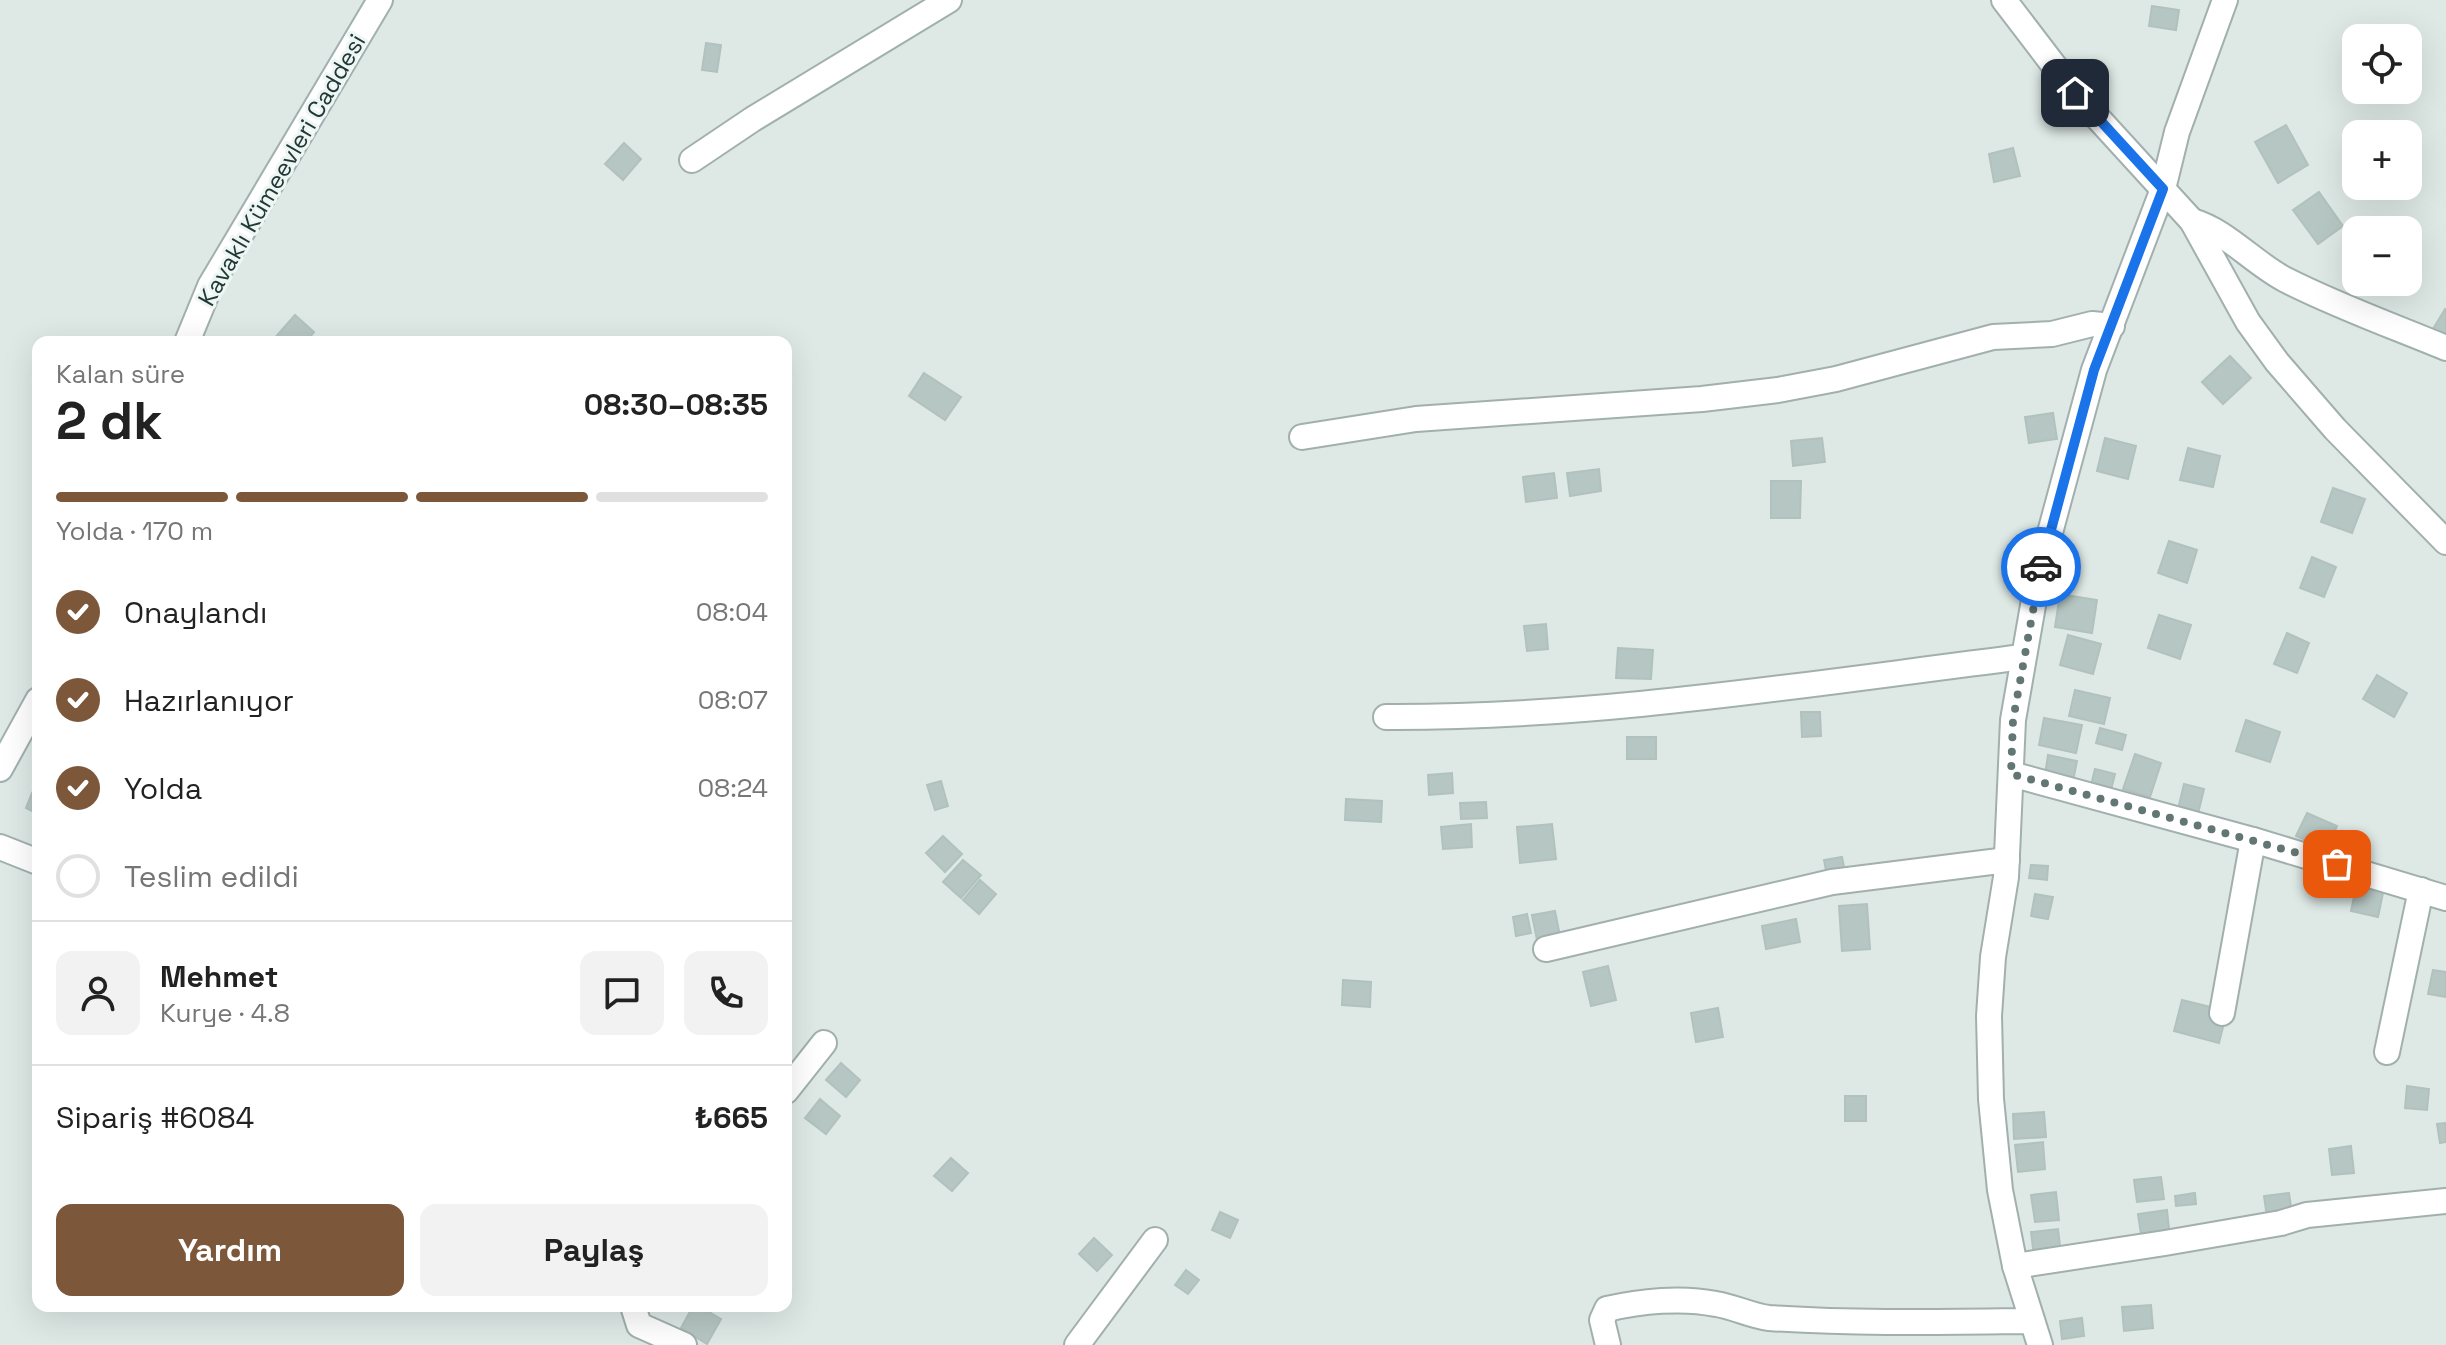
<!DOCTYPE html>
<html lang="tr">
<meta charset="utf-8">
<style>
body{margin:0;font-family:"Space Grotesk",sans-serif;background:#f2f2f2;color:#222;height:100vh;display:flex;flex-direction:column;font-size:30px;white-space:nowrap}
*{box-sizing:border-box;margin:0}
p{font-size:26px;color:#767676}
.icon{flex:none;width:44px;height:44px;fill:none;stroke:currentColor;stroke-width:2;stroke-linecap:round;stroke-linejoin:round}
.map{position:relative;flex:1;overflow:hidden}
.side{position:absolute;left:32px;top:336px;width:760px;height:976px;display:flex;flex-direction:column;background:#fff;border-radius:16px;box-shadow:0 8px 32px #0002}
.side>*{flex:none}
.buttons{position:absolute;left:2342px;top:24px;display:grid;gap:16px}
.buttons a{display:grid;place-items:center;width:80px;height:80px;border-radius:16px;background:#fff;box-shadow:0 8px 32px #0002;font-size:40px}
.pin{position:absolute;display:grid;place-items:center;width:68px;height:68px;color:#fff;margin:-34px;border-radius:16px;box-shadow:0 4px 12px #0006}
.courier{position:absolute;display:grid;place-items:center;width:80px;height:80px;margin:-40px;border:6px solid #1a73e8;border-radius:50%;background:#fff;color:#222;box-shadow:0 2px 10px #0007}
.overview em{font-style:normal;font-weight:600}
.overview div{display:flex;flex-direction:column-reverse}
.overview{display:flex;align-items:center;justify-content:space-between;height:136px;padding:0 24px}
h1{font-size:52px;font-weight:600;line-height:60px}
.bar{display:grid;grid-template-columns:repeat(4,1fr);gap:12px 8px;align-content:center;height:96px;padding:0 24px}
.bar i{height:10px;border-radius:6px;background:#e0e0e0}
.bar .on{background:#7d573a}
.bar p{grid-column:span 4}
.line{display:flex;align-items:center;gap:20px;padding:0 24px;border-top:2px solid #e0e0e0}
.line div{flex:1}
.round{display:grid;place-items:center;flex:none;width:84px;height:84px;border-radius:16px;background:#f2f2f2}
ol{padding:0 24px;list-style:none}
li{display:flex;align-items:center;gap:24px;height:88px}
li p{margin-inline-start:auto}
li .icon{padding:8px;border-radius:50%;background:#7d573a;color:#fff;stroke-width:4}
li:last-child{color:#767676}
li i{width:44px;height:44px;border:4px solid #e0e0e0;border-radius:50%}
.button{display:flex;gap:16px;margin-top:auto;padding:16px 24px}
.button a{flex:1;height:92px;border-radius:16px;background:#7d573a;color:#fff;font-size:32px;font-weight:600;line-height:92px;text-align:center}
.button a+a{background:#f2f2f2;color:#222}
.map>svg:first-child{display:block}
.building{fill:#b6c6c2;stroke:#b1c2be;stroke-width:2}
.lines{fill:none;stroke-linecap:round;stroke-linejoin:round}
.minor-casing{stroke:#a1b0ae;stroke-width:28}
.minor{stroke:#fff;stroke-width:24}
.done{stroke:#627674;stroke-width:8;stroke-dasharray:0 14.4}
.route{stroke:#1a73e8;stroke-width:10}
.labels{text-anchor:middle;stroke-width:6;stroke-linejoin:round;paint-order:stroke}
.street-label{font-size:24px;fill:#203836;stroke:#eef6f3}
</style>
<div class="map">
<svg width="2446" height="1345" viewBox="0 0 2446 1345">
<rect width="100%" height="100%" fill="#dee9e6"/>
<g class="building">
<polygon points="2152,6 2179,10 2176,30 2149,26"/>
<polygon points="706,43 721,45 717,72 702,70"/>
<polygon points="2286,125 2308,165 2278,183 2255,142"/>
<polygon points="624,143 641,159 623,180 605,164"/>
<polygon points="2013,148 2020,176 1994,182 1989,154"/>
<polygon points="2319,192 2343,226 2318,244 2293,210"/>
<polygon points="2445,309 2446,310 2446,343 2430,334"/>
<polygon points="295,315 314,332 306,342 275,342 273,340"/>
<polygon points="2230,356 2251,378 2223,404 2202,382"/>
<polygon points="924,373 961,397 945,420 909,396"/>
<polygon points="2053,413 2057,439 2029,443 2025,417"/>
<polygon points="1822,438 1825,462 1793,466 1791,441"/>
<polygon points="2105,438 2136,446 2128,479 2097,471"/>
<polygon points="2188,448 2220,456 2213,487 2180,480"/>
<polygon points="1599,469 1601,491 1570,496 1567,473"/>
<polygon points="1554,473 1557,498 1526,502 1523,477"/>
<polygon points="1771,481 1801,481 1800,518 1771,518"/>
<polygon points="2333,488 2365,499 2352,533 2321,522"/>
<polygon points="2169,541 2197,550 2187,583 2158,573"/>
<polygon points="2312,557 2336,567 2324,597 2300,588"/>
<polygon points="2060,594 2097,600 2092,633 2055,627"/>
<polygon points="2159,615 2191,625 2180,659 2148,648"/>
<polygon points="1546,624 1548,649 1527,651 1524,626"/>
<polygon points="2287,633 2309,643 2297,673 2274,664"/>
<polygon points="2068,635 2101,644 2093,674 2060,665"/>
<polygon points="1618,648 1653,650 1651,679 1616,678"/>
<polygon points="2377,675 2407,693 2394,717 2363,699"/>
<polygon points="2075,690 2110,698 2104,724 2069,716"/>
<polygon points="1801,712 1820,712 1821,736 1802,737"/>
<polygon points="2044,718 2082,725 2076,753 2039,745"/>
<polygon points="2246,720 2280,732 2270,762 2236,751"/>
<polygon points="2100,728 2126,735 2122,750 2096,743"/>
<rect x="1627" y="737" width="29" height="22"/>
<polygon points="2135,754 2161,763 2150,797 2123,789"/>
<polygon points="2048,755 2077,761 2072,786 2044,781"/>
<polygon points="2095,769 2115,774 2110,794 2090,789"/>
<polygon points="1452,773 1453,793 1429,795 1428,775"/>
<polygon points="941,781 948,806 935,810 927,785"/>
<polygon points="2184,784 2204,789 2198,814 2178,809"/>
<polygon points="32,793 38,796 38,814 26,808"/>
<polygon points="1346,799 1382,801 1381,822 1345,820"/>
<polygon points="1486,802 1487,818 1461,819 1460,803"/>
<polygon points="2307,813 2337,826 2327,849 2296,836"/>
<polygon points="1471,824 1472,847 1443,849 1441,827"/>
<polygon points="1552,824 1556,859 1520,863 1517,827"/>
<polygon points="943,836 962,854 945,872 926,853"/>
<polygon points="1842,857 1846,877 1828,881 1824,860"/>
<polygon points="963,860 981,875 961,898 943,882"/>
<polygon points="2031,865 2048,866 2047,880 2029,878"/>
<polygon points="980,880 996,894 979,914 963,900"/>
<polygon points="2356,887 2383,893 2378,917 2351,911"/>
<polygon points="2035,894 2053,897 2048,919 2031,916"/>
<polygon points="1867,904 1870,949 1842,951 1839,906"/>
<polygon points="1555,911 1562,946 1539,950 1532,915"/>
<polygon points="1527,914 1531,933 1516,936 1513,917"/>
<polygon points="1796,919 1800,942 1766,949 1762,926"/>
<polygon points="1608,966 1616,1000 1591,1006 1583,972"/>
<polygon points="2433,970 2446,972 2446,997 2428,994"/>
<polygon points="1343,980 1371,982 1370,1007 1342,1005"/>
<polygon points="2182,1000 2227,1011 2219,1043 2174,1031"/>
<polygon points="1718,1008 1723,1037 1696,1042 1691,1013"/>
<polygon points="841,1063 860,1080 846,1097 826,1080"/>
<polygon points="2407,1086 2429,1089 2427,1110 2405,1108"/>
<rect x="1845" y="1096" width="21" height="25"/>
<polygon points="820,1099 840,1116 826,1134 805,1118"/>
<polygon points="2044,1112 2046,1137 2014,1139 2013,1114"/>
<polygon points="2446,1123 2446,1142 2440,1143 2437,1124"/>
<polygon points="2043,1142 2045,1169 2018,1172 2015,1145"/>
<polygon points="2351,1146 2354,1173 2332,1175 2329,1149"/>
<polygon points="951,1158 968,1173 952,1191 934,1176"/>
<polygon points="2161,1177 2164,1199 2137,1202 2134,1180"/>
<polygon points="2056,1192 2059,1220 2035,1222 2031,1195"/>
<polygon points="2195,1193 2196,1204 2176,1206 2175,1196"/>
<polygon points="2289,1193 2293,1221 2268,1224 2264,1196"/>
<polygon points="2167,1210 2170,1237 2142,1241 2138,1214"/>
<polygon points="1220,1212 1238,1220 1230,1238 1212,1230"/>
<polygon points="2058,1229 2061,1254 2034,1257 2031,1232"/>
<polygon points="1094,1238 1112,1255 1097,1271 1079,1254"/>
<polygon points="1186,1270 1199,1280 1188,1294 1175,1285"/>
<polygon points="2151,1305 2153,1328 2124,1331 2122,1307"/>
<polygon points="693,1306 699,1306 721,1319 707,1344 681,1328"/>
<polygon points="2082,1318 2084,1336 2062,1339 2060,1321"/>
</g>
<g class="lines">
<g class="minor-casing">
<g id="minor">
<polyline points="2004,0 2075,93 2192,221 2248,322 2277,362 2335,429 2446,542"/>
<polyline points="692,160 753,119 949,0"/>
<path d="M2192,221c35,10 61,42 94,59 51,26 107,46 160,68"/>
<polyline points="187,342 210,286 380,0"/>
<polyline points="1302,437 1416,419 1702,399 1778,390 1836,379 1993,337 2052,334 2092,324 2112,326"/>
<path d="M1386,717c214,1 426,-34 637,-60"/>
<polyline points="0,769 38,700"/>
<polyline points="2011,774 2253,840 2446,898"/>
<polyline points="0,847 38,862"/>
<polyline points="1546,949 1832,882 2007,860"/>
<polyline points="2222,1013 2253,840"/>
<polyline points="2387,1052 2421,890"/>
<polyline points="786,1091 824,1043"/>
<polyline points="2015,1266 2165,1243 2281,1223 2307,1215 2446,1201"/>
<polyline points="633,1306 639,1325 684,1345"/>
<polyline points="1077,1345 1155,1240"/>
<path d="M1608,1345l-6,-25 5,-11c34,-8 75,-12 109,-5 19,3 35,12 53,14 88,6 175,4 263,3"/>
<polyline points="2040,1345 2015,1266 2000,1190 1991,1099 1989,1016 1993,957 2006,877 2013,720 2038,577 2094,370 2163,189 2177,132 2225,0"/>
</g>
</g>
<use href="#minor" class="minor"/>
</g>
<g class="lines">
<polyline class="done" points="2041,567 2013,720 2011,774 2337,864"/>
<polyline class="route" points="2041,567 2094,370 2163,189 2075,93"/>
</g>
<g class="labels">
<g class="street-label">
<text transform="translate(282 170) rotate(-60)" y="8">Kavaklı Kümeevleri Caddesi</text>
</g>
</g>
</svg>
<div class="buttons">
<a><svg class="icon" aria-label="locate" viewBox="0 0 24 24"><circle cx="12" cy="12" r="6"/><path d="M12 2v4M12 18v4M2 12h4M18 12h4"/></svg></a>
<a>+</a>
<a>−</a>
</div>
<div class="pin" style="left:2337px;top:864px;background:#ea580c"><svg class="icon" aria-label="bag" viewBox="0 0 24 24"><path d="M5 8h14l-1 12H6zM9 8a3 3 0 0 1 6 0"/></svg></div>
<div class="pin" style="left:2075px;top:93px;background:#1f2937"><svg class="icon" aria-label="home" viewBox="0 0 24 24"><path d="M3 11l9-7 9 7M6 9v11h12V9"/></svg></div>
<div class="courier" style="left:2041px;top:567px"><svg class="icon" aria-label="car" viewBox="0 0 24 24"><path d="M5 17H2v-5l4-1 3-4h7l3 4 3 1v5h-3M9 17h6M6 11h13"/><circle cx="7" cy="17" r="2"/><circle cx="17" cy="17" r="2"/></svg></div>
<section class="side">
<div class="overview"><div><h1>2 dk</h1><p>Kalan süre</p></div><em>08:30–08:35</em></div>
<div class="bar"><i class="on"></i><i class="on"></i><i class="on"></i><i></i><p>Yolda · 170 m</p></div>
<ol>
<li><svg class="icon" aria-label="check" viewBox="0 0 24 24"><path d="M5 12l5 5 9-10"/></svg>Onaylandı<p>08:04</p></li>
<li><svg class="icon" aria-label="check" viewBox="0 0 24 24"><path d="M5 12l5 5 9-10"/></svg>Hazırlanıyor<p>08:07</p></li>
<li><svg class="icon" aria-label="check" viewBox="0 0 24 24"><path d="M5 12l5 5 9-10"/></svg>Yolda<p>08:24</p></li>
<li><i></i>Teslim edildi</li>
</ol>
<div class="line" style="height:144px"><a class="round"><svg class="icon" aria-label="person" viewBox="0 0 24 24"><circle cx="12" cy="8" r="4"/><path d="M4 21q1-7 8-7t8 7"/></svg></a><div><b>Mehmet</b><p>Kurye · 4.8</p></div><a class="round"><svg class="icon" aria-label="chat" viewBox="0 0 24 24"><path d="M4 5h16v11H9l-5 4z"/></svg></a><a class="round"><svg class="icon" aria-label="phone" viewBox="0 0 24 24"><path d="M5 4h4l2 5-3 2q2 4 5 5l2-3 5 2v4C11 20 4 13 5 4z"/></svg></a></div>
<div class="line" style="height:104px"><div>Sipariş #6084</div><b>₺665</b></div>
<div class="button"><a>Yardım</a><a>Paylaş</a></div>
</section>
</div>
